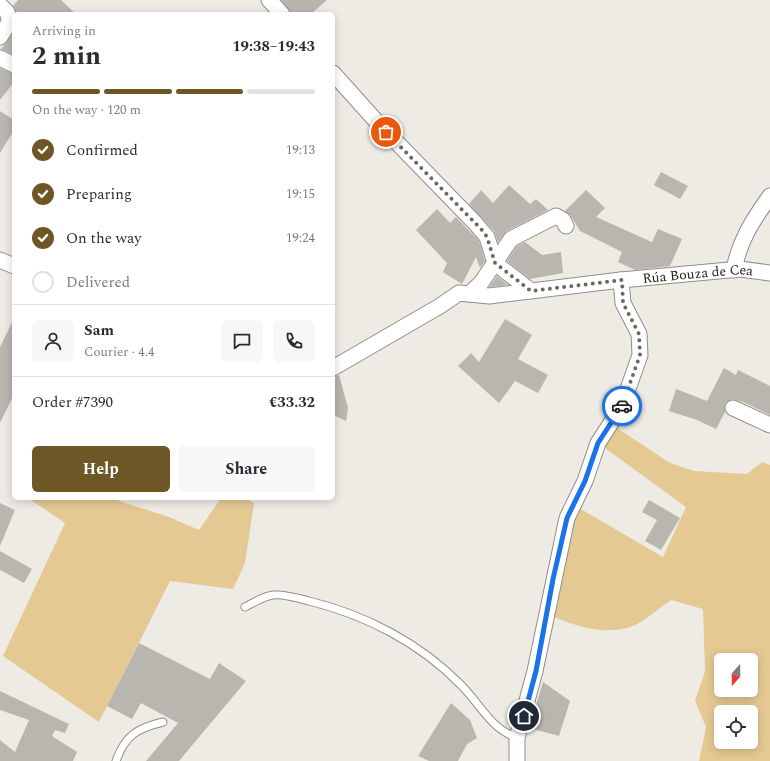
<!DOCTYPE html>
<meta charset="utf-8">
<style>
body{margin:0;font-family:Spectral,serif;background:#f7f7f7;color:#2b2b33;height:100vh;display:flex;flex-direction:column;font-size:15px;white-space:nowrap}
*{box-sizing:border-box;margin:0}
p{font-size:13px;color:#7c7c81}
.icon{flex:none;width:22px;height:22px;fill:none;stroke:currentColor;stroke-width:2;stroke-linecap:round;stroke-linejoin:round}
.map{position:relative;flex:1;overflow:hidden}
.side{position:absolute;left:12px;top:12px;width:323px;height:488px;display:flex;flex-direction:column;background:#fff;border-radius:6px;box-shadow:0 2px 10px #0003}
.side>*{flex:none}
.needle{width:26px;rotate:200deg}
.buttons{position:absolute;left:714px;top:653px;display:grid;gap:8px}
.buttons a{display:grid;place-items:center;width:44px;height:44px;border-radius:6px;background:#fff;box-shadow:0 2px 10px #0003;font-size:20px}
.pin{position:absolute;display:grid;place-items:center;width:34px;height:34px;color:#fff;margin:-17px;border:2px solid #fff;border-radius:50%;box-shadow:0 1px 4px #0007}
.courier{position:absolute;display:grid;place-items:center;width:40px;height:40px;margin:-20px;border:3px solid #1a73e8;border-radius:50%;background:#fff;color:#222;box-shadow:0 1px 5px #0007}
.headline em{font-style:normal;font-weight:700}
.headline div{display:flex;flex-direction:column-reverse}
.headline{display:flex;align-items:center;justify-content:space-between;height:68px;padding:0 20px}
h1{font-size:26px;font-weight:700;line-height:30px}
.bar{display:grid;grid-template-columns:repeat(4,1fr);gap:6px 4px;align-content:center;height:48px;padding:0 20px}
.bar i{height:5px;border-radius:3px;background:#e1e1e2}
.bar .on{background:#6e5727}
.bar p{grid-column:span 4}
.line{display:flex;align-items:center;gap:10px;padding:0 20px;border-top:1px solid #e1e1e2}
.line div{flex:1}
.round{display:grid;place-items:center;flex:none;width:42px;height:42px;border-radius:6px;background:#f7f7f7}
ol{padding:0 20px;list-style:none}
li{display:flex;align-items:center;gap:12px;height:44px}
li p{margin-inline-start:auto}
li .icon{padding:4px;border-radius:50%;background:#6e5727;color:#fff;stroke-width:4}
li:last-child{color:#7c7c81}
li i{width:22px;height:22px;border:2px solid #e1e1e2;border-radius:50%}
.cta{display:flex;gap:8px;margin-top:auto;padding:8px 20px}
.cta a{flex:1;height:46px;border-radius:6px;background:#6e5727;color:#fff;font-size:16px;font-weight:700;line-height:46px;text-align:center}
.cta a+a{background:#f7f7f7;color:#2b2b33}
.map>svg:first-child{display:block}
.green{fill:#e4c993;fill-rule:evenodd}
.building{fill:#b9b6b0}
.lines{fill:none;stroke-linecap:round;stroke-linejoin:round}
.lane-casing{stroke:#918e88;stroke-width:9}
.street-casing{stroke:#918e88;stroke-width:17}
.lane{stroke:#fff;stroke-width:7}
.street{stroke:#fff;stroke-width:15}
.done{stroke:#6b6965;stroke-width:4;stroke-dasharray:0 7.2}
.route{stroke:#1a73e8;stroke-width:5}
.labels{text-anchor:middle;stroke-width:3.5;stroke-linejoin:round;paint-order:stroke}
.street-label{font-size:14px;fill:#242320;stroke:#fbf8f1}
</style>
<div class="map">
<svg width="770" height="761" viewBox="0 0 770 761">
<rect width="100%" height="100%" fill="#eeebe4"/>
<g class="green">
<path d="M611,424l59,39 24,8 53,3 15,-12 8,3v296h-71l7,-34 -11,-26 10,-30 -2,-62 -32,-9c-11,7 -27,22 -38,26 -31,11 -58,-1 -87,-12l28,-109 89,52 23,-50 -81,-59zM721,660h30v30h-30zM721,712h30v30h-30z"/>
<polygon points="28,498 110,498 169,517 199,530 221,498 245,498 254,503 245,563 233,589 170,581 99,722 3,656 65,523"/>
</g>
<g class="building">
<polygon points="18,0 61,0 76,14 17,14 13,6"/>
<polygon points="281,0 327,0 311,14 291,14"/>
<polygon points="14,32 14,55 1,49"/>
<polygon points="0,68 14,74 14,82 0,100"/>
<polygon points="0,111 14,120 14,130 0,153"/>
<polygon points="661,172 688,186 680,199 654,185"/>
<polygon points="509,185 530,204 536,199 548,210 507,231 498,242 494,231 469,204 481,190 493,203"/>
<polygon points="586,190 605,208 596,217 652,242 658,229 682,239 670,266 635,270 618,262 622,252 580,231 571,216 565,211"/>
<polygon points="437,209 450,223 456,217 479,241 485,261 480,268 476,257 462,284 443,272 447,263 416,230"/>
<polygon points="525,242 542,255 561,252 563,273 530,279 507,261 517,246"/>
<polygon points="497,276 508,285 489,287"/>
<polygon points="14,318 14,394 0,423 0,347"/>
<polygon points="505,319 532,335 518,359 548,375 538,393 515,381 499,403 458,366 471,353 479,362"/>
<polygon points="724,368 736,375 738,370 770,386 770,415 743,402 732,399 725,404 725,412 716,429 697,420 669,411 676,389 707,401"/>
<polygon points="339,375 348,408 346,421 333,415 333,377"/>
<polygon points="649,500 680,518 661,550 645,541 657,520 642,512"/>
<polygon points="0,503 15,510 0,546"/>
<polygon points="0,551 32,569 24,583 0,570"/>
<polygon points="139,643 210,679 219,663 246,681 179,761 146,761 178,723 141,703 132,719 107,706"/>
<polygon points="543,682 570,701 559,736 529,728"/>
<polygon points="0,691 69,724 65,733 55,730 52,736 77,752 73,761 0,761 0,740 15,752 29,720 0,710"/>
<polygon points="451,703 470,720 477,738 467,744 458,761 429,761 418,756"/>
</g>
<g class="lines">
<g class="lane-casing">
<g id="lane">
<path d="M245,607c8,-4 19,-11 28,-12 11,-1 25,3 36,6 57,14 111,42 152,84 20,20 29,43 56,53"/>
<path d="M116,761c9,-26 22,-33 47,-39"/>
</g>
</g>
<g class="street-casing">
<g id="street">
<polyline points="269,0 282,14"/>
<polyline points="0,5 7,12 10,21 0,37"/>
<polyline points="0,58 14,65"/>
<polyline points="333,73 376,121 476,224 487,237 495,263 531,291"/>
<polyline points="0,260 14,266"/>
<path d="M734,270c5,-29 19,-50 36,-74"/>
<polyline points="469,294 481,283 511,239 556,216 563,220 566,226"/>
<path id="s1" d="M333,368l107,-62 19,-13 30,3 132,-16 119,-11 30,4"/>
<polyline points="733,408 770,425"/>
<polyline points="517,761 517,738 535,671 567,518 585,481 598,443 622,406 640,355 639,334 623,303 621,280"/>
</g>
</g>
<use href="#lane" class="lane"/>
<use href="#street" class="street"/>
</g>
<g class="lines">
<polyline class="done" points="386,132 482,230 487,237 495,263 531,291 622,280 623,303 639,334 640,355 622,406"/>
<polyline class="route" points="524,716 536,671 553,579 567,518 585,481 598,443 622,406"/>
</g>
<g class="labels">
<g class="street-label">
<text dy="5" stroke="none"><textPath href="#s1" startOffset="387">Rúa Bouza de Cea</textPath></text>
</g>
</g>
</svg>
<div class="buttons">
<a><svg class="needle" viewBox="-14 -14 28 28"><path d="M0-13l5 13h-10z" fill="#e53935"/><path d="M0 13l5-13h-10z" fill="#7c7c81"/></svg></a>
<a><svg class="icon" aria-label="locate" viewBox="0 0 24 24"><circle cx="12" cy="12" r="6"/><path d="M12 2v4M12 18v4M2 12h4M18 12h4"/></svg></a>
</div>
<div class="pin" style="left:386px;top:132px;background:#ea580c"><svg class="icon" aria-label="bag" viewBox="0 0 24 24"><path d="M5 8h14l-1 12H6zM9 8a3 3 0 0 1 6 0"/></svg></div>
<div class="pin" style="left:524px;top:716px;background:#1f2937"><svg class="icon" aria-label="home" viewBox="0 0 24 24"><path d="M3 11l9-7 9 7M6 9v11h12V9"/></svg></div>
<div class="courier" style="left:622px;top:406px"><svg class="icon" aria-label="car" viewBox="0 0 24 24"><path d="M5 17H2v-5l4-1 3-4h7l3 4 3 1v5h-3M9 17h6M6 11h13"/><circle cx="7" cy="17" r="2"/><circle cx="17" cy="17" r="2"/></svg></div>
<section class="side">
<div class="headline"><div><h1>2 min</h1><p>Arriving in</p></div><em>19:38–19:43</em></div>
<div class="bar"><i class="on"></i><i class="on"></i><i class="on"></i><i></i><p>On the way · 120 m</p></div>
<ol>
<li><svg class="icon" aria-label="check" viewBox="0 0 24 24"><path d="M5 12l5 5 9-10"/></svg>Confirmed<p>19:13</p></li>
<li><svg class="icon" aria-label="check" viewBox="0 0 24 24"><path d="M5 12l5 5 9-10"/></svg>Preparing<p>19:15</p></li>
<li><svg class="icon" aria-label="check" viewBox="0 0 24 24"><path d="M5 12l5 5 9-10"/></svg>On the way<p>19:24</p></li>
<li><i></i>Delivered</li>
</ol>
<div class="line" style="height:72px"><a class="round"><svg class="icon" aria-label="person" viewBox="0 0 24 24"><circle cx="12" cy="8" r="4"/><path d="M4 21q1-7 8-7t8 7"/></svg></a><div><b>Sam</b><p>Courier · 4.4</p></div><a class="round"><svg class="icon" aria-label="chat" viewBox="0 0 24 24"><path d="M4 5h16v11H9l-5 4z"/></svg></a><a class="round"><svg class="icon" aria-label="phone" viewBox="0 0 24 24"><path d="M5 4h4l2 5-3 2q2 4 5 5l2-3 5 2v4C11 20 4 13 5 4z"/></svg></a></div>
<div class="line" style="height:52px"><div>Order #7390</div><b>€33.32</b></div>
<div class="cta"><a>Help</a><a>Share</a></div>
</section>
</div>
